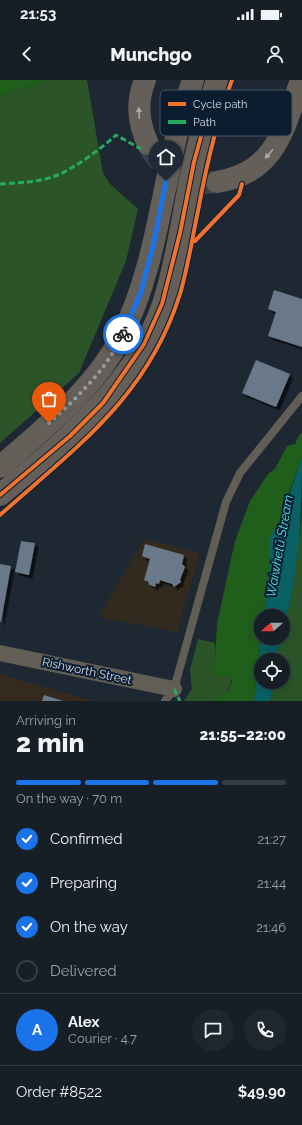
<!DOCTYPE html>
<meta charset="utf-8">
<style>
body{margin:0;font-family:Raleway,sans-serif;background:#1f272e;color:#f1f3f6;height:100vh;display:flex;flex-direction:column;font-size:15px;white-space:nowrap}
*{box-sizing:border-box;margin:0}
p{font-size:13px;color:#9ea2a7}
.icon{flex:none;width:22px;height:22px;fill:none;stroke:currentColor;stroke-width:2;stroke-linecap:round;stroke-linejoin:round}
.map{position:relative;height:621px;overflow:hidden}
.side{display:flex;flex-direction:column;background:#161e26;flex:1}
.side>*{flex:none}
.needle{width:26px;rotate:250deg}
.controls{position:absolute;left:254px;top:529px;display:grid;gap:8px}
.controls a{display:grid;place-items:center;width:36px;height:36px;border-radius:50%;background:#161e26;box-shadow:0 2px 10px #0003,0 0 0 1px #353c43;font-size:20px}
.pin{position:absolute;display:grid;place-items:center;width:34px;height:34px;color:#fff;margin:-41px -17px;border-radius:50% 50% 50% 0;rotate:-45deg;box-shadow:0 0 4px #0007}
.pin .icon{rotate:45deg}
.courier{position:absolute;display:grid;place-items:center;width:40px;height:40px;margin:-20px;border:3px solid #1a73e8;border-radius:50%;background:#fff;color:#222;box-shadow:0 1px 5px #0007}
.headline em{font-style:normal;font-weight:800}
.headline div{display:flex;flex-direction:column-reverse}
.headline{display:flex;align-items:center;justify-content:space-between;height:68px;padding:0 16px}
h1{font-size:26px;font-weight:800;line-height:30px}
.bar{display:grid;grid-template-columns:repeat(4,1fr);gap:6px 4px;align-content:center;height:48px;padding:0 16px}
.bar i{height:5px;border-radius:3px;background:#353c43}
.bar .active{background:#1a73e8}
.bar p{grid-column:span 4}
.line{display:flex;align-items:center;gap:10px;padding:0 16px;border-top:1px solid #353c43}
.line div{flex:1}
.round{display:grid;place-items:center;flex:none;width:42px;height:42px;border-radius:21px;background:#1f272e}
ol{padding:0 16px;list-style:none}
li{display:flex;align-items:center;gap:12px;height:44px}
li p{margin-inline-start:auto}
li .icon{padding:4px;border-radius:50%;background:#1a73e8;color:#fff;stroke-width:4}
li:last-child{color:#9ea2a7}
li i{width:22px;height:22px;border:2px solid #353c43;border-radius:50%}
.status{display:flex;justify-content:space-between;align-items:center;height:28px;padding:0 20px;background:#161e26;direction:ltr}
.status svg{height:11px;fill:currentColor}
header{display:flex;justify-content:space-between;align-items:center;height:52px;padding:0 16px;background:#161e26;font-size:18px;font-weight:800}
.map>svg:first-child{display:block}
.industrial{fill:#342a20}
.education{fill:#332a1f}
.green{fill:#2b5529}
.forest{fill:#205e1c}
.water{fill:#096163}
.building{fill:#6b798a;filter:url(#shadow)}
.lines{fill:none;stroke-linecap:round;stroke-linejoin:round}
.secondary-tunnel{stroke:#38434f;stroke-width:22;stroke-dasharray:22 11;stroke-linecap:butt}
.service{stroke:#635e55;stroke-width:8}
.minor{stroke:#635e55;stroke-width:16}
.secondary{stroke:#645f58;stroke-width:22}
.quiet{stroke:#26ab63;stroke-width:3;stroke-dasharray:6 3;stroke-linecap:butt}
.cycleway-casing{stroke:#0c1d30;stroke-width:6}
.cycleway{stroke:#ef722f;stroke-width:4}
.oneway{fill:#a6abb0}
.done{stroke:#939eab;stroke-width:4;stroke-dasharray:0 7.2}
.route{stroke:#1a73e8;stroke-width:5}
.labels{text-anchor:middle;stroke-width:4;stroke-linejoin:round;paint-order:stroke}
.street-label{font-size:12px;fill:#d2ddeb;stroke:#0c1d30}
.water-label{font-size:13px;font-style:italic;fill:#47e5e6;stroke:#0c1d30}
.key{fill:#0c1d30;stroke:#475768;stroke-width:1}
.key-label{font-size:11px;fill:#d2ddeb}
</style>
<div class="status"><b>21:53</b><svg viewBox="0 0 49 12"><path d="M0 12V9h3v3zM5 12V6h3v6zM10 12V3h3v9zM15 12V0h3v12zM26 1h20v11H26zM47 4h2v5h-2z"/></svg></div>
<header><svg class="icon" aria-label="back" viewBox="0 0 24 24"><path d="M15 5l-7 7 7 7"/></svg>Munchgo<svg class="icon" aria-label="person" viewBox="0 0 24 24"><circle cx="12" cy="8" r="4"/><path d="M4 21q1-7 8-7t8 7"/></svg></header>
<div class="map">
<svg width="302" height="621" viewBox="0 0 302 621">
<defs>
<filter id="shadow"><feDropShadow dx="3.5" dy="3.5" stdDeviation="0" flood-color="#0009"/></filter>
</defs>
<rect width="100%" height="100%" fill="#1d2833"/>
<polygon class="industrial" points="0,594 93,621 0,621"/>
<polygon class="education" points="144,459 200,473 177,552 98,537"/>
<g class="green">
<polygon points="48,0 87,0 103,93 110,104 138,129 126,181 79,293 0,363 0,16"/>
<polygon points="302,435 302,621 270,621 273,602 283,602 283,580 275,580 281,558 283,558 283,550 293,504"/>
<path d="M198,559l17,4v17l-2,8 18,8c1,9 -6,22 -16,25 -8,0 -22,0 -31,0l8,-12 -2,-19z"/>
</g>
<g class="forest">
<polygon points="0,0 48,0 0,16"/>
<path d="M302,353v23l-13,37 -7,33 -12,13c1,26 -1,51 -5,77h-4v22l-7,63h-38l3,-6 9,-4 4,-9 -2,-6 -16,-1 -1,-7 2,-8 2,-36 18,-83 15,-40 18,-27 7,-5 12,-23 8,-2 4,-9z"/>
</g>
<g class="water">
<path d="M302,376c0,59 -3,116 -19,174v-14h-18l5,-55 -1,-20 5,-12 6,-1 2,-2 -3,-4 4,-1 7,-28z"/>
<polygon points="261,558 281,558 275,580 261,580 261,602 273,602 270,621 254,621"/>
</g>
<g class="building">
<polygon points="274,210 302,219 302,267 268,256 276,232 268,229"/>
<polygon points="256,280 290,294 276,327 242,313"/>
<polygon points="21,461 35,463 29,495 15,492"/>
<polygon points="145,464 184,475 182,484 185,487 180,500 181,502 174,507 172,504 160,500 159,504 156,503 155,507 148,504 149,502 144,500 150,479 142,476"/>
<polygon points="0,484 11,486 1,542 0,542"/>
<polygon points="44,615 63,621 42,621"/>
</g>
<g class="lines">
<path class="secondary-tunnel" d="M148,64c16,30 34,42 69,38"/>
<polyline class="service" points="165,621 174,609 226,422 240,393 302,316"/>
<polyline class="minor" points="0,573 174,609"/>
<g class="secondary">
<path d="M145,0c-9,22 -7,43 3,64"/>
<path d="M217,102c59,-9 67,-54 84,-102"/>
<path d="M0,387c44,-39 94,-77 121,-130 41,-81 41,-173 72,-257"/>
<path d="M0,415c64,-53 135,-110 163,-191 15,-46 20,-95 31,-142 7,-28 14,-55 23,-82"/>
</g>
<g class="quiet">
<path d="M0,104c18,-1 41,-2 58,-9 18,-8 44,-27 58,-40l25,14"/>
<polyline points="174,609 180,621"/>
</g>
<g class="cycleway-casing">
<g id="cycleway">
<polyline points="192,161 195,161 239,115 242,104"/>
<polyline points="0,415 70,356 103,323 144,264 162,224 180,153 194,82 213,13"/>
<path d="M0,435c76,-68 148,-118 180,-221 8,-27 12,-55 18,-83 8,-44 18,-88 34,-131"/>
</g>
</g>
<use href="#cycleway" class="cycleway"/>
</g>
<defs><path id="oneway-solid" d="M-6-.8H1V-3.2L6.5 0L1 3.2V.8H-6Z"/></defs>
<g class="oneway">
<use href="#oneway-solid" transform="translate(139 33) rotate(-93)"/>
<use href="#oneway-solid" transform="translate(269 74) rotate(131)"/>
</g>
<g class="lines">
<path class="done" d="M49,343c28,-25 58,-54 74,-89"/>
<polyline class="route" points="123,254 141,212 154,162 166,101"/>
</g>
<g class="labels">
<g class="street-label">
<text transform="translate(87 591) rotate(12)" y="4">Rishworth Street</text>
</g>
<g class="water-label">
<text transform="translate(279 466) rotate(-80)" y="5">Waiwhetū Stream</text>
</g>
</g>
<rect x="160" y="10" width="132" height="46" rx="6" class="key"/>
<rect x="168" y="22" width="18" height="4" fill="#ef722f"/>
<rect x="168" y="40" width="18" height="4" fill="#26ab63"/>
<g class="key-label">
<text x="193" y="28">Cycle path</text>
<text x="193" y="46">Path</text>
</g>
</svg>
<div class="controls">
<a><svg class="needle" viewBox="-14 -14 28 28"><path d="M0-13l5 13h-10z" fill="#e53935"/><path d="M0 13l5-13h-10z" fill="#9ea2a7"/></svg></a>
<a><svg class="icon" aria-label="locate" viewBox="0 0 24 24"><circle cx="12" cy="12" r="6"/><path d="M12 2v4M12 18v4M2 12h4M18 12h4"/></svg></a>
</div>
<div class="pin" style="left:49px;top:343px;background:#ea580c"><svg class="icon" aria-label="bag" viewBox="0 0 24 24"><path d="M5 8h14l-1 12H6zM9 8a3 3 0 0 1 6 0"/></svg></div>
<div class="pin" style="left:166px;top:101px;background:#1f2937"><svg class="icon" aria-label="home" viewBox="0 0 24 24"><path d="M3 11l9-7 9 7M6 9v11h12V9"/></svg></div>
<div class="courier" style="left:123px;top:254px"><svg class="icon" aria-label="bike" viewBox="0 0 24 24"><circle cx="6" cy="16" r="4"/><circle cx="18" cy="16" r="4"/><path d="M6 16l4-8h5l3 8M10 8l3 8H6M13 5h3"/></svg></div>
</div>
<section class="side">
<div class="headline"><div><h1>2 min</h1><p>Arriving in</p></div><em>21:55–22:00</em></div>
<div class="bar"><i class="active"></i><i class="active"></i><i class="active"></i><i></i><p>On the way · 70 m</p></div>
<ol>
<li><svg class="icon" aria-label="check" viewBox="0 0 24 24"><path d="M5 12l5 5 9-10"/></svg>Confirmed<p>21:27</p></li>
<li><svg class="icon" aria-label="check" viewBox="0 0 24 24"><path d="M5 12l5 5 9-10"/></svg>Preparing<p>21:44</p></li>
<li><svg class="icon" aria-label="check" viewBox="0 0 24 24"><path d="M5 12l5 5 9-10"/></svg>On the way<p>21:46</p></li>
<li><i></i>Delivered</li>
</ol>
<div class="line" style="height:72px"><b class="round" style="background:#1a73e8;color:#fff">A</b><div><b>Alex</b><p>Courier · 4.7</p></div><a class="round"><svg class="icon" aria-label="chat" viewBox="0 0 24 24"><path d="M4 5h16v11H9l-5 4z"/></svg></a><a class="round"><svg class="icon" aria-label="phone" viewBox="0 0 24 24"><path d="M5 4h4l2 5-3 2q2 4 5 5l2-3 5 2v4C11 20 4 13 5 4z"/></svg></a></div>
<div class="line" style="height:52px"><div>Order #8522</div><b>$49.90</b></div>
</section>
